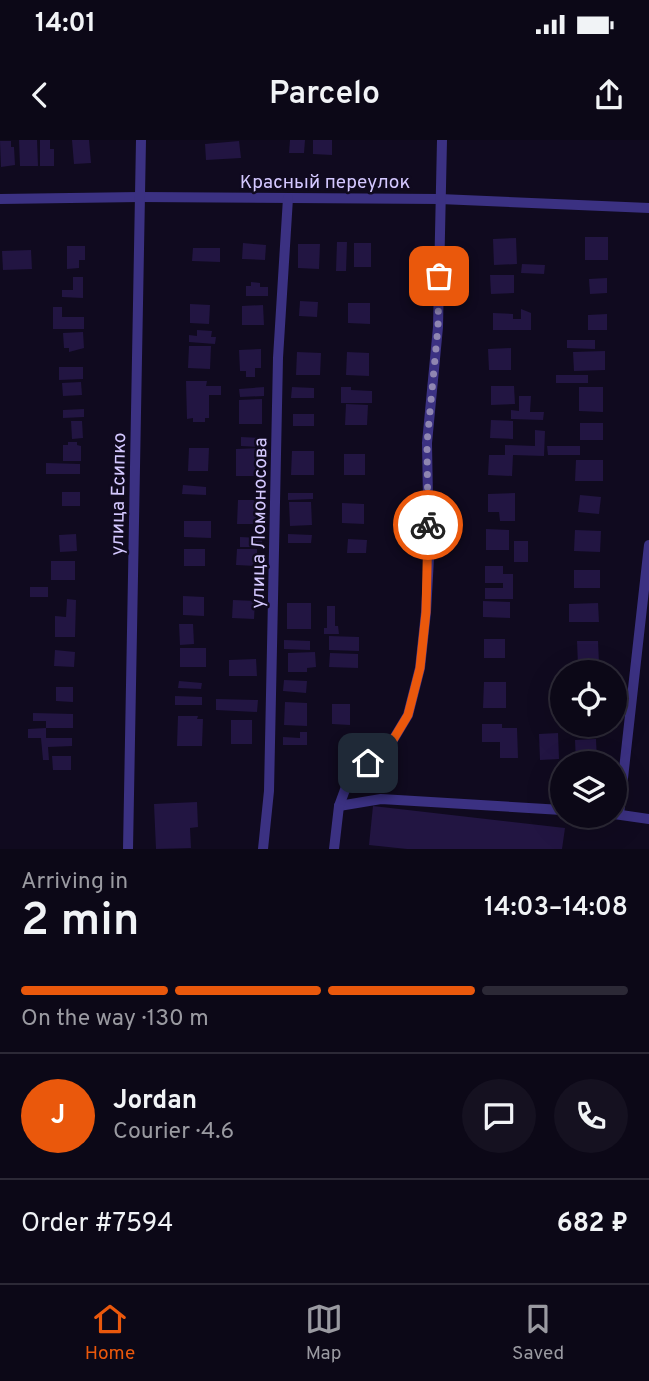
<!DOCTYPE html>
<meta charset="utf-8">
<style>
body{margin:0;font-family:Overpass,sans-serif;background:#151120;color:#f1f3f6;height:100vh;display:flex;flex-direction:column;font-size:26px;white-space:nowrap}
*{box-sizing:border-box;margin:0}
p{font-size:23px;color:#9a9aa1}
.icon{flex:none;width:38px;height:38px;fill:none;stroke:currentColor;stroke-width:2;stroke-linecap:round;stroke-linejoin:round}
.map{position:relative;height:709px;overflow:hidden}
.side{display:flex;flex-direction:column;background:#0c0817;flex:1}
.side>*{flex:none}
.tools{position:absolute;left:550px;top:520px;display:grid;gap:14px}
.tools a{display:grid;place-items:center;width:77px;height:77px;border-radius:50%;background:#0c0817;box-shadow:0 7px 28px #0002,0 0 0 2px #2c2936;font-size:35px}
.pin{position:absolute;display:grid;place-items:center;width:60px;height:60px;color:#fff;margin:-30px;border-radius:14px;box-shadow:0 4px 10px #0006}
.courier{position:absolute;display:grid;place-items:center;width:70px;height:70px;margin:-35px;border:5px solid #ea580c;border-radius:50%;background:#fff;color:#222;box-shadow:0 2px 9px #0007}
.summary em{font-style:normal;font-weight:600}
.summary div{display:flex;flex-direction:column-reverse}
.summary{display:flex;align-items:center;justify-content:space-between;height:119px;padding:0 21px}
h1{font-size:46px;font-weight:600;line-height:52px}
.bar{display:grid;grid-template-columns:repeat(4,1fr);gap:10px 7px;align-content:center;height:84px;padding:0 21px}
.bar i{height:9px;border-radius:5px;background:#2c2936}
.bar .on{background:#ea580c}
.bar p{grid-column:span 4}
.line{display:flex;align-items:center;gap:18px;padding:0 21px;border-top:2px solid #2c2936}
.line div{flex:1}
.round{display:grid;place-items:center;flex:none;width:74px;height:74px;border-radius:37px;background:#151120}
.status{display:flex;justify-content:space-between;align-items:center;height:49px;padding:0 35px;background:#0c0817;direction:ltr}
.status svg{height:19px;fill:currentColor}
header{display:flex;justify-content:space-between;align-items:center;height:91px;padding:0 21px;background:#0c0817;font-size:32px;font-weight:600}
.tabs{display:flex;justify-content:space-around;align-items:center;height:98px;border-top:2px solid #2c2936;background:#0c0817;font-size:19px;color:#9a9aa1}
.tabs a{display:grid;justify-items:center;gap:4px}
.tabs .on{color:#ea580c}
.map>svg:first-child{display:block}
.building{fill:#221542}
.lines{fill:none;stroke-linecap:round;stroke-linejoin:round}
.minor{stroke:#3b3182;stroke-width:10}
.done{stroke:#8f86b1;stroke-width:7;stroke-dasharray:0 12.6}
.route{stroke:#ea580c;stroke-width:9}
.labels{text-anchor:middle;stroke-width:5;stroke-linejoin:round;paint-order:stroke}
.street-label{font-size:19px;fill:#d4c8ff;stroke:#100a1f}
</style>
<div class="status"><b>14:01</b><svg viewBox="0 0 49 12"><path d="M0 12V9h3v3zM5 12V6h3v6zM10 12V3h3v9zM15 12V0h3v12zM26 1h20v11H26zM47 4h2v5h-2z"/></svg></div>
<header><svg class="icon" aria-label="back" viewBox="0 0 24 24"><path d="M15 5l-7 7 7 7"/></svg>Parcelo<svg class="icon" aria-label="share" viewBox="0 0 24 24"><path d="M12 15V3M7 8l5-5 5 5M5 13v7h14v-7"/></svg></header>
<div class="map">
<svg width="649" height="709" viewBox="0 0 649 709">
<rect width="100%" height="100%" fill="#100a1f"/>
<g class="building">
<polygon points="19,0 37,0 38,26 20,26"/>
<polygon points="40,0 50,0 50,9 54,9 54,26 40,26"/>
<polygon points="72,0 89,0 91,23 74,24"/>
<polygon points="290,0 305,0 304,13 289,13"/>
<polygon points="313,0 332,0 332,15 313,14"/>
<polygon points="0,1 11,1 11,7 14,7 15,25 1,27"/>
<polygon points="239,1 241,18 206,20 205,4"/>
<rect x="585" y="97" width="23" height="23"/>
<polygon points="516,98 517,124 494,125 493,99"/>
<polygon points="337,102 347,102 346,131 336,131"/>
<polygon points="243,103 266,105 265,120 242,119"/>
<rect x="354" y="103" width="17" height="24"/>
<polygon points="298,104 320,104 319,129 298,128"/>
<polygon points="67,106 85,106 85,120 79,120 79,128 67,129"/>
<polygon points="193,108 220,108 220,122 192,121"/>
<polygon points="31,110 32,129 3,130 2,111"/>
<polygon points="522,124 545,125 544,134 521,133"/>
<polygon points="490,135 514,135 514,153 491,154"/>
<polygon points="73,137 83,137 83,158 62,157 62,150 73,150"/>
<polygon points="607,138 607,153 590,154 589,139"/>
<polygon points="251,142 260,143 260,147 268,147 268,156 246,156 246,146 251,146"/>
<polygon points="300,161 318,162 317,177 299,176"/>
<polygon points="348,163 370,163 370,184 348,183"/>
<polygon points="190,164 210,165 209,184 190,183"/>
<polygon points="263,165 264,185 242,185 242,166"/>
<polygon points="53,167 62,167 62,177 84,177 84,189 53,189"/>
<polygon points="521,169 531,173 531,190 493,190 493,173 513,174 513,179 521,179"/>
<polygon points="607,174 607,190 588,190 588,175"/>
<polygon points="197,190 212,191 211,197 216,197 215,204 189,202 189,195 197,196"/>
<polygon points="83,192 84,208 69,212 69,208 64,208 63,193"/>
<polygon points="567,200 595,200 595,209 567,208"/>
<polygon points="189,206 211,206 210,229 188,228"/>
<polygon points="511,208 511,230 489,230 488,209"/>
<polygon points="261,209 261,228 255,228 255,237 246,237 246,231 240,231 239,210"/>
<polygon points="605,211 605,230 574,231 573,212"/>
<polygon points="297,212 321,213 320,235 296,235"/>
<polygon points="347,212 369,213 369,236 346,235"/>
<polygon points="59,227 83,227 83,239 59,240"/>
<rect x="556" y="235" width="32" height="8"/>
<polygon points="186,241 207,241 206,246 221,246 221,255 209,255 209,278 205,278 205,282 193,282 193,278 187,279"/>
<polygon points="81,242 82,255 63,256 62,243"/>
<polygon points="491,246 514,246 515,264 491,265"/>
<polygon points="264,247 264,256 240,257 239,249"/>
<polygon points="292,247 314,248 314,258 291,258"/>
<polygon points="341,247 351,247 351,250 372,251 372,263 341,263"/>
<polygon points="579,247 603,247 603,272 579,271"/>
<polygon points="519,256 531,256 530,272 544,272 543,280 511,279 511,270 519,271"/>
<polygon points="262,259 262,284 239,284 239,260"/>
<polygon points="346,264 368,265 367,285 345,285"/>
<polygon points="84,269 84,277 63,278 63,270"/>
<rect x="293" y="274" width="21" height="12"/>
<polygon points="491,280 513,281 513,299 490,298"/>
<polygon points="71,281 82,281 83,298 72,299"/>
<rect x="580" y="283" width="23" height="17"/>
<polygon points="535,290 545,291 544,316 513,315 512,336 488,335 489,315 505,315 505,305 535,306"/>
<polygon points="241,297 265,298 265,307 241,306"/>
<polygon points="68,302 77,302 77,305 81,306 81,321 63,321 63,305 68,305"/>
<polygon points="547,306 580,306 580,315 548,315"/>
<polygon points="189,308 209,308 208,331 188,331"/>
<polygon points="260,308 261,336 236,336 236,309"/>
<polygon points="292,311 314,311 314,335 291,335"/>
<rect x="344" y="314" width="21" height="21"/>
<polygon points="576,320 603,320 603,341 575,341"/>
<polygon points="46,323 80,324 80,334 46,334"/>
<polygon points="183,345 206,347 206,355 182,354"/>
<rect x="62" y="352" width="18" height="14"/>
<polygon points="288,353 313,353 313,359 288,360"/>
<polygon points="515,353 515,381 500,381 499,372 488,372 488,354"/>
<polygon points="580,355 601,357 599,374 578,372"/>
<polygon points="238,360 258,360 258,384 237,384"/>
<polygon points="289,362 311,362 312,385 290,386"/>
<polygon points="342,363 364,364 364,384 342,383"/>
<polygon points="184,381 211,381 211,398 184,397"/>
<polygon points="486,389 509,390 509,410 486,410"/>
<polygon points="575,390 601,391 600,412 574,411"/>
<polygon points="76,394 77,411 60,412 59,395"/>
<polygon points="288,394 312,395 311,403 288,403"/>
<polygon points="240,397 262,398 262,407 240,407"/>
<polygon points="348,399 367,400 366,413 347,413"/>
<rect x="514" y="401" width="14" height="21"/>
<rect x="184" y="409" width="21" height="17"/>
<polygon points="237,409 257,409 257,426 236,425"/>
<rect x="51" y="421" width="24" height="19"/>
<polygon points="485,426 503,426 503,434 513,434 513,459 485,459 485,448 503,448 503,443 485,443"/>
<rect x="574" y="430" width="26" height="18"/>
<rect x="30" y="447" width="18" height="10"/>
<polygon points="183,456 204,457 204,476 183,475"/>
<polygon points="67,459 76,460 75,497 55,497 55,476 66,477"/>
<polygon points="233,460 255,461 254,479 232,478"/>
<polygon points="483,461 510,462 510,478 483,477"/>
<rect x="287" y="463" width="24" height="26"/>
<polygon points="598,463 599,482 569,482 569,464"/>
<polygon points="327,466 335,466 335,486 338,486 339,494 324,494 324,488 327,488"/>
<polygon points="179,484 193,484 194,504 180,505"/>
<polygon points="329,496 359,497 359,511 329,510"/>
<rect x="484" y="499" width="21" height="19"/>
<polygon points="284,500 310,501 310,510 284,509"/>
<polygon points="577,501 598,501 599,524 578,525"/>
<rect x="180" y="508" width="26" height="19"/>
<polygon points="55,510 75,512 74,527 54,526"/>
<polygon points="315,512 316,527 307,528 307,532 288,532 288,513"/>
<polygon points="330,513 358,514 358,528 329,527"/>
<polygon points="256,519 257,536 229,536 229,520"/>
<polygon points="284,540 307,541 306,553 283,551"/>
<polygon points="179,541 202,543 201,549 178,548"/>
<polygon points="484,542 506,542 506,568 483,568"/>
<polygon points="56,547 73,547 73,562 56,561"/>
<polygon points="175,556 202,557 202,565 175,565"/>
<polygon points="216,559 258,560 257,572 216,570"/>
<polygon points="285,562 307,563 307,586 284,585"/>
<polygon points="332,564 350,564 350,585 332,584"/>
<polygon points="33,573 73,574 73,588 46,588 46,581 33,581"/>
<polygon points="178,576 198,576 197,579 203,579 202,606 177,606"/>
<rect x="231" y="580" width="21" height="24"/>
<polygon points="482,584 502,584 502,588 517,588 518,618 500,618 500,602 482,602"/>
<polygon points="46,588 46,598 72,598 72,606 48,607 49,620 43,620 41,598 28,598 28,589"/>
<polygon points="300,592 307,592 307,605 283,605 283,597 300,598"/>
<polygon points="558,593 559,619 540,620 539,594"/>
<polygon points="596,599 597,622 576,623 575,600"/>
<polygon points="52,616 71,616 71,630 53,630"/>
<polygon points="197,662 198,687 190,688 191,708 156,709 154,664"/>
<polygon points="373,666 565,688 562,709 407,709 369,705"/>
</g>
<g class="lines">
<g class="minor">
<polyline points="0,59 140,57 440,59 649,68"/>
<polyline points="339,666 381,659 562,670"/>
<polyline points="614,674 649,679"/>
<polyline points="619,674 649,405"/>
<polyline points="128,709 141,0"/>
<polyline points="263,709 269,651 278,218 288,58"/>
<polyline points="334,709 339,666 350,636 387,610 408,575 420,528 426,472 429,418 427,303 438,187 442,0"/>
</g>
</g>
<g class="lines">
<polyline class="done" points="428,385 427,303 438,187 439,136"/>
<polyline class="route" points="368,623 387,610 408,575 420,528 426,472 428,385"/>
</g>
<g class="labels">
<g class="street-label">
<text x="325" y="48">Красный переулок</text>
<text transform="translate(117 354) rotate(-89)" y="7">улица Есипко</text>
<text transform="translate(258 383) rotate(-89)" y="7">улица Ломоносова</text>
</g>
</g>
</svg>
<div class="tools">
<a><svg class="icon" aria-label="locate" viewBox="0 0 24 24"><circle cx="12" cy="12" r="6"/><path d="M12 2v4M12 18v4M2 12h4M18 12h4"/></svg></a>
<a><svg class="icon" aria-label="layers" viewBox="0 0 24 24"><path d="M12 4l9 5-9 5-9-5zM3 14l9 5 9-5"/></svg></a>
</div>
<div class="pin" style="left:439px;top:136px;background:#ea580c"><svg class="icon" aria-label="bag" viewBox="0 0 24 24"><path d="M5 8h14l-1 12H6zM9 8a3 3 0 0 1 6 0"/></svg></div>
<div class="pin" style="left:368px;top:623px;background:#1f2937"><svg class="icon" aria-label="home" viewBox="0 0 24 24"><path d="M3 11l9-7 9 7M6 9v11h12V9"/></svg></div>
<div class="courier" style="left:428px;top:385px"><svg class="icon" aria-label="bike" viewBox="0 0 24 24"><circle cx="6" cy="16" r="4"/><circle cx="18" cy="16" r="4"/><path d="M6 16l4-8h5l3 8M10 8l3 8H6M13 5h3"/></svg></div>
</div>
<section class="side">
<div class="summary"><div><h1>2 min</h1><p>Arriving in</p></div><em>14:03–14:08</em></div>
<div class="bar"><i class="on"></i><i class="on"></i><i class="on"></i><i></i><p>On the way · 130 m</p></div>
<div class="line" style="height:126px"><b class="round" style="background:#ea580c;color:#fff">J</b><div><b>Jordan</b><p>Courier · 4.6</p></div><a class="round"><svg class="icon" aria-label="chat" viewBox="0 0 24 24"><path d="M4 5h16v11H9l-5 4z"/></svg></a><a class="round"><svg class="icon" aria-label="phone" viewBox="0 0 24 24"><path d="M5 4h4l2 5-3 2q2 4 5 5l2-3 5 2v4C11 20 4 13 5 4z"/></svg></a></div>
<div class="line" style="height:91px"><div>Order #7594</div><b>682 ₽</b></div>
</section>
<nav class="tabs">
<a class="on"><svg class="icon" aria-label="home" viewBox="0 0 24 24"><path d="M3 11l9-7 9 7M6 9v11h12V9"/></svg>Home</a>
<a><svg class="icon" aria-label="map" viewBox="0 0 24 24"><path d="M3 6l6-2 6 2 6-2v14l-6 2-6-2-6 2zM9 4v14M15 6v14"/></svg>Map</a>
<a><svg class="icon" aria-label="saved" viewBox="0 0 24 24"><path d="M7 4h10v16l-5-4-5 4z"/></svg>Saved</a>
</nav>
